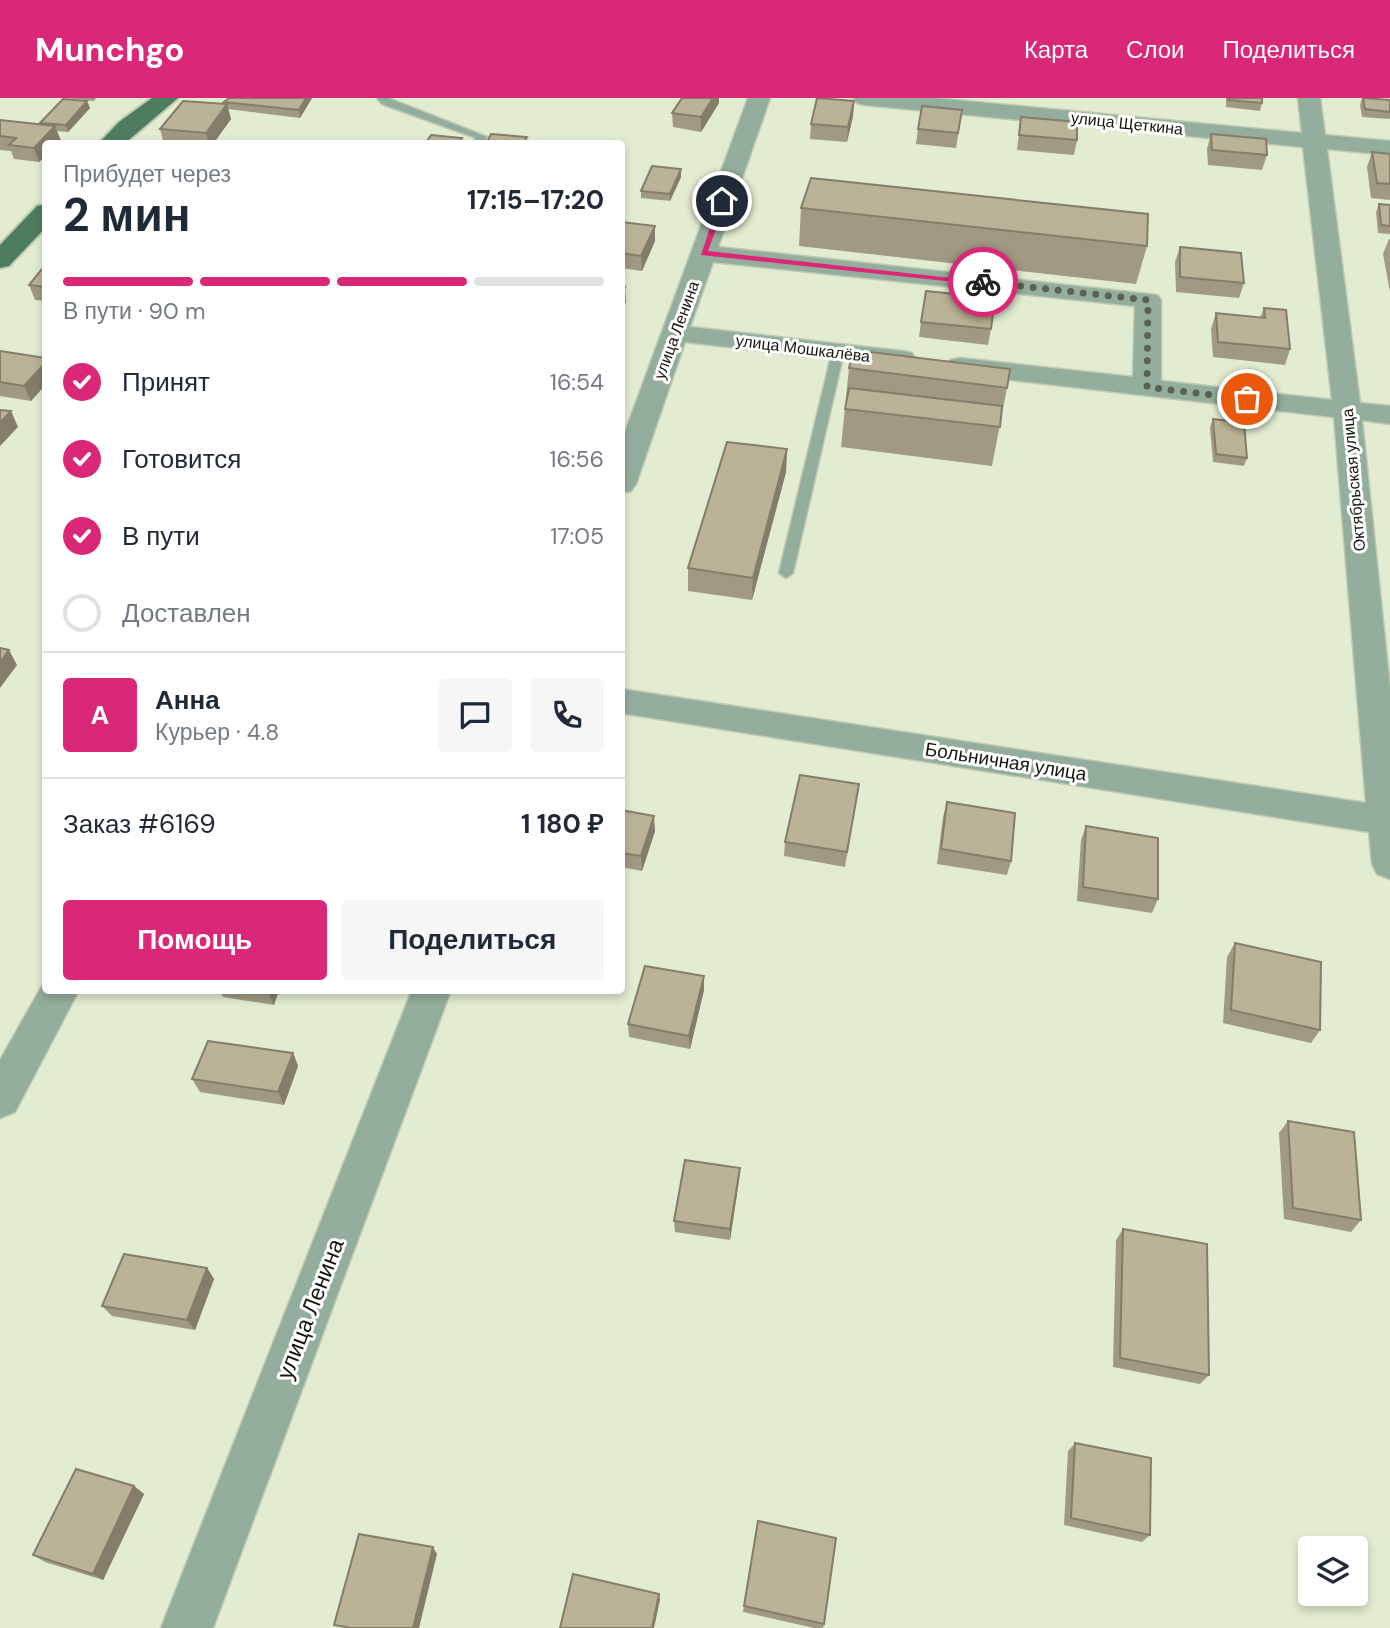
<!DOCTYPE html>
<html lang="ru">
<meta charset="utf-8">
<style>
body{margin:0;font-family:"DM Sans",sans-serif;background:#f6f6f7;color:#1f2937;height:100vh;display:flex;flex-direction:column;font-size:26px;white-space:nowrap}
*{box-sizing:border-box;margin:0}
p{font-size:23px;color:#747a83}
.icon{flex:none;width:38px;height:38px;fill:none;stroke:currentColor;stroke-width:2;stroke-linecap:round;stroke-linejoin:round}
.map{position:relative;flex:1;overflow:hidden}
.sheet{position:absolute;left:42px;top:42px;width:583px;height:854px;display:flex;flex-direction:column;background:#fff;border-radius:7px;box-shadow:0 4px 10px #0003}
.sheet>*{flex:none}
.fabs{position:absolute;left:1298px;top:1438px;display:grid;gap:14px}
.fabs a{display:grid;place-items:center;width:70px;height:70px;border-radius:7px;background:#fff;box-shadow:0 4px 10px #0003;font-size:35px}
.pin{position:absolute;display:grid;place-items:center;width:60px;height:60px;color:#fff;margin:-30px;border:4px solid #fff;border-radius:50%;box-shadow:0 2px 7px #0007}
.courier{position:absolute;display:grid;place-items:center;width:70px;height:70px;margin:-35px;border:5px solid #db2777;border-radius:50%;background:#fff;color:#222;box-shadow:0 2px 9px #0007}
.headline em{font-style:normal;font-weight:700}
.headline div{display:flex;flex-direction:column-reverse}
.headline{display:flex;align-items:center;justify-content:space-between;height:119px;padding:0 21px}
h1{font-size:46px;font-weight:700;line-height:52px}
.bar{display:grid;grid-template-columns:repeat(4,1fr);gap:10px 7px;align-content:center;height:84px;padding:0 21px}
.bar i{height:9px;border-radius:5px;background:#e0e1e3}
.bar .current{background:#db2777}
.bar p{grid-column:span 4}
.line{display:flex;align-items:center;gap:18px;padding:0 21px;border-top:2px solid #e0e1e3}
.line div{flex:1}
.round{display:grid;place-items:center;flex:none;width:74px;height:74px;border-radius:7px;background:#f6f6f7}
ol{padding:0 21px;list-style:none}
li{display:flex;align-items:center;gap:21px;height:77px}
li p{margin-inline-start:auto}
li .icon{padding:7px;border-radius:50%;background:#db2777;color:#fff;stroke-width:4}
li:last-child{color:#747a83}
li i{width:38px;height:38px;border:4px solid #e0e1e3;border-radius:50%}
.button{display:flex;gap:14px;margin-top:auto;padding:14px 21px}
.button a{flex:1;height:80px;border-radius:7px;background:#db2777;color:#fff;font-size:28px;font-weight:700;line-height:80px;text-align:center}
.button a+a{background:#f6f6f7;color:#1f2937}
header{display:flex;align-items:center;gap:42px;box-sizing:border-box;height:98px;padding:0 35px;background:#db2777;color:#fff}
header strong{font-size:33px}
nav{display:flex;gap:38px;margin-inline-start:auto;font-size:24px}
.map>svg:first-child{display:block}
.lines{fill:none;stroke-linecap:round;stroke-linejoin:round}
.lane-casing{stroke:#c0cab1;stroke-width:3}
.street-casing{stroke:#c0cab1;stroke-width:3}
.primary-casing{stroke:#c0cab1;stroke-width:4}
.lane{fill:#94ae9d;fill-rule:evenodd}
.street{fill:#94ae9d;fill-rule:evenodd}
.primary{fill:#4d7c5f;fill-rule:evenodd}
.wall{fill:#a19a82}
.shaded-wall{fill:#837d6a}
.building{fill:#bbb397;stroke:#837d6a;stroke-width:2}
.route{fill:#db2777}
.done{stroke:#5b6251;stroke-width:7;stroke-dasharray:0 12.6}
.labels{text-anchor:middle;stroke-width:6;stroke-linejoin:round;paint-order:stroke}
.far-street-label{font-size:16px;fill:#13170d;stroke:#fff}
.street-label{font-size:19px;fill:#13170d;stroke:#fff}
.near-street-label{font-size:23px;fill:#13170d;stroke:#fff}
</style>
<header>
<strong>Munchgo</strong>
<nav><a>Карта</a><a>Слои</a><a>Поделиться</a></nav>
</header>
<div class="map">
<svg width="1390" height="1530" viewBox="0 0 1390 1530">
<rect width="100%" height="100%" fill="#e1ecd0"/>
<g class="lines">
<g class="lane-casing">
<g id="lane">
<polygon points="377,0 388,0 487,39 484,46 473,46 476,40 382,6"/>
<polygon points="838,250 844,254 793,475 786,480 779,475 832,254"/>
</g>
</g>
<g class="street-casing">
<g id="street">
<polygon points="748,0 770,0 718,149 1157,197 1161,202 1161,283 1332,302 1303,49 865,7 857,5 854,0 934,0 1302,35 1298,0 1320,0 1325,37 1390,43 1390,57 1327,51 1360,305 1390,308 1390,326 1362,322 1390,590 1390,781 1377,776 1372,766 1369,734 621,615 621,591 1366,705 1334,319 960,276 950,274 946,268 950,262 960,260 1133,279 1135,208 713,164 690,229 902,253 912,255 915,261 912,267 902,269 685,244 636,386 631,393 621,395 621,345"/>
<polygon points="46,881 46,892 79,892 15,1014 0,1020 0,962"/>
<polygon points="412,892 451,892 213,1530 161,1530"/>
</g>
</g>
<g class="primary-casing">
<g id="primary">
<polygon points="152,0 178,0 124,46 98,46 119,24"/>
<polygon points="46,106 46,129 9,168 0,170 0,147 37,108"/>
</g>
</g>
<use href="#lane" class="lane"/>
<use href="#street" class="street"/>
<use href="#primary" class="primary"/>
</g>
<g class="wall">
<polygon points="67,0 96,0 94,3"/>
<polygon points="229,0 312,0 300,20 228,11 231,21 213,46 164,46 160,31 224,6 224,4"/>
<polygon points="682,0 719,0 719,5 701,34 673,29 672,15"/>
<polygon points="1226,0 1262,0 1262,5 1260,13 1226,9"/>
<polygon points="1362,0 1390,2 1390,21 1362,19 1360,7"/>
<polygon points="87,3 90,10 68,34 57,33 61,43 39,64 14,61 11,53 0,52 0,22 41,27 40,25"/>
<polygon points="854,3 853,18 847,44 810,41 811,26"/>
<polygon points="962,12 956,50 916,46 918,31"/>
<polygon points="1021,19 1077,42 1074,57 1017,52"/>
<polygon points="1211,36 1267,57 1262,72 1208,67 1207,51"/>
<polygon points="1372,54 1390,56 1390,102 1371,100 1367,69"/>
<polygon points="681,71 681,79 670,103 641,100 641,93"/>
<polygon points="1379,106 1390,107 1390,136 1378,135 1376,114"/>
<polygon points="801,110 1147,148 1136,186 799,148"/>
<polygon points="621,124 655,143 642,173 621,170"/>
<polygon points="1389,141 1390,141 1390,194 1383,156"/>
<polygon points="1180,149 1244,185 1239,200 1176,194 1175,164"/>
<polygon points="46,166 46,203 35,202 29,187"/>
<polygon points="1264,210 1290,251 1285,267 1213,259 1211,231 1216,215 1260,220"/>
<polygon points="921,224 991,231 988,247 919,239"/>
<polygon points="0,253 46,260 46,286 31,303 0,298"/>
<polygon points="849,270 1007,290 992,368 841,349"/>
<polygon points="1213,321 1247,360 1244,368 1213,364 1210,329"/>
<polygon points="787,351 786,374 752,502 688,493 688,470"/>
<polygon points="859,686 845,769 784,758 785,744"/>
<polygon points="947,704 1011,763 1007,777 937,766 943,719"/>
<polygon points="621,712 655,733 642,773 621,769"/>
<polygon points="1086,728 1158,801 1152,815 1077,803 1081,742"/>
<polygon points="1235,845 1320,932 1311,945 1223,925 1227,859"/>
<polygon points="704,878 704,892 690,951 629,939 628,926"/>
<polygon points="220,892 279,892 274,907 223,899"/>
<polygon points="293,955 298,968 284,1007 200,994 192,981"/>
<polygon points="1288,1023 1361,1122 1351,1134 1284,1121 1279,1035"/>
<polygon points="739,1082 730,1142 675,1134 674,1123"/>
<polygon points="1123,1131 1209,1277 1200,1286 1113,1269 1116,1142"/>
<polygon points="207,1170 214,1181 195,1232 112,1218 102,1208"/>
<polygon points="1075,1345 1150,1437 1142,1444 1064,1427 1068,1353"/>
<polygon points="134,1388 144,1396 103,1482 45,1464 33,1457"/>
<polygon points="758,1423 824,1526 823,1530 814,1530 743,1514"/>
</g>
<g class="shaded-wall">
<polygon points="306,0 312,0 300,20 299,12"/>
<polygon points="713,0 719,0 719,5 701,34 701,19"/>
<polygon points="87,3 90,10 68,34 66,27"/>
<polygon points="854,3 853,18 847,44 848,29"/>
<polygon points="227,6 231,21 213,46 209,46 206,35"/>
<polygon points="55,28 61,43 58,46 46,46 46,58 39,64 34,50"/>
<polygon points="681,71 681,79 670,103 670,96"/>
<polygon points="655,128 655,143 642,173 641,158"/>
<polygon points="625,189 626,204 621,214 621,198"/>
<polygon points="46,264 46,286 31,303 24,288"/>
<polygon points="11,313 18,329 0,348 0,325"/>
<polygon points="787,351 786,374 752,502 753,480"/>
<polygon points="9,552 17,567 0,590 0,564"/>
<polygon points="654,718 655,733 642,773 641,758"/>
<polygon points="704,878 704,892 690,951 689,938"/>
<polygon points="268,892 279,892 274,907 268,894"/>
<polygon points="293,955 298,968 284,1007 278,994"/>
<polygon points="740,1070 739,1082 730,1142 730,1131"/>
<polygon points="207,1170 214,1181 195,1232 187,1222"/>
<polygon points="134,1388 144,1396 103,1482 93,1476"/>
<polygon points="433,1449 437,1456 419,1530 413,1530"/>
<polygon points="659,1496 660,1502 654,1530 652,1530"/>
</g>
<g class="building">
<polygon points="229,0 306,0 299,12 224,4"/>
<polygon points="682,0 713,0 701,19 672,15"/>
<polygon points="817,0 854,3 848,29 811,26"/>
<polygon points="1228,0 1262,0 1262,5 1228,2"/>
<polygon points="1363,0 1390,2 1390,14 1365,11"/>
<polygon points="63,1 87,3 66,27 40,25"/>
<polygon points="183,3 227,6 206,35 160,31"/>
<polygon points="922,8 962,12 958,35 918,31"/>
<polygon points="1021,19 1077,24 1077,42 1019,37"/>
<polygon points="0,22 55,28 34,50 9,47 16,40 0,38"/>
<polygon points="491,36 527,39 523,46 486,46"/>
<polygon points="1211,36 1266,41 1267,57 1212,52"/>
<polygon points="431,37 462,40 458,46 425,46"/>
<polygon points="1372,54 1390,56 1390,86 1377,85"/>
<polygon points="652,68 681,71 670,96 641,93"/>
<polygon points="811,80 1148,116 1147,148 801,110"/>
<polygon points="1379,106 1390,107 1390,128 1381,127"/>
<polygon points="621,124 655,128 641,158 621,155"/>
<polygon points="1180,149 1241,155 1244,185 1180,179"/>
<polygon points="46,166 46,189 29,187"/>
<polygon points="621,189 625,189 621,198"/>
<polygon points="926,193 995,200 991,231 921,224"/>
<polygon points="1264,210 1286,212 1290,251 1218,244 1216,215 1265,220"/>
<polygon points="854,252 1010,271 1007,290 849,270"/>
<polygon points="0,253 46,260 46,264 24,288 0,284"/>
<polygon points="849,290 1002,308 1000,329 845,311"/>
<polygon points="0,312 11,313 0,325"/>
<polygon points="1213,321 1244,325 1247,360 1216,356"/>
<polygon points="727,344 787,351 753,480 688,470"/>
<polygon points="0,550 9,552 0,564"/>
<polygon points="800,677 859,686 847,754 785,744"/>
<polygon points="947,704 1015,715 1011,763 941,751"/>
<polygon points="621,712 654,718 641,758 621,755"/>
<polygon points="1086,728 1158,740 1158,801 1083,789"/>
<polygon points="1235,845 1321,864 1320,932 1231,912"/>
<polygon points="645,868 704,878 689,938 628,926"/>
<polygon points="208,943 293,955 278,994 192,981"/>
<polygon points="1288,1023 1354,1034 1361,1122 1293,1110"/>
<polygon points="685,1062 740,1070 730,1131 674,1123"/>
<polygon points="1123,1131 1207,1146 1209,1277 1120,1260"/>
<polygon points="124,1156 207,1170 187,1222 102,1208"/>
<polygon points="1075,1345 1151,1360 1150,1437 1071,1420"/>
<polygon points="76,1371 134,1388 93,1476 33,1457"/>
<polygon points="758,1423 836,1440 824,1526 744,1508"/>
<polygon points="359,1436 433,1449 413,1530 351,1530 334,1527"/>
<polygon points="573,1476 659,1496 652,1530 560,1530"/>
</g>
<polygon class="route" points="719,102 726,103 708,153 987,184 983,187 701,157"/>
<g class="lines">
<polyline class="done" points="983,184 1148,202 1147,289 1247,301"/>
</g>
<g class="labels">
<g class="far-street-label">
<text transform="translate(1127 25) rotate(6)" y="6">улица Щеткина</text>
<text transform="translate(676 232) rotate(-70)" y="6">улица Ленина</text>
<text transform="translate(803 250) rotate(7)" y="6">улица Мошкалёва</text>
<text transform="translate(1353 382) rotate(-95)" y="6">Октябрьская улица</text>
</g>
<g class="street-label">
<text transform="translate(1006 663) rotate(9)" y="7">Больничная улица</text>
</g>
<g class="near-street-label">
<text transform="translate(310 1211) rotate(-69)" y="8">улица Ленина</text>
</g>
</g>
</svg>
<div class="fabs">
<a><svg class="icon" aria-label="layers" viewBox="0 0 24 24"><path d="M12 4l9 5-9 5-9-5zM3 14l9 5 9-5"/></svg></a>
</div>
<div class="pin" style="left:1247px;top:301px;background:#ea580c"><svg class="icon" aria-label="bag" viewBox="0 0 24 24"><path d="M5 8h14l-1 12H6zM9 8a3 3 0 0 1 6 0"/></svg></div>
<div class="pin" style="left:722px;top:103px;background:#1f2937"><svg class="icon" aria-label="home" viewBox="0 0 24 24"><path d="M3 11l9-7 9 7M6 9v11h12V9"/></svg></div>
<div class="courier" style="left:983px;top:184px"><svg class="icon" aria-label="bike" viewBox="0 0 24 24"><circle cx="6" cy="16" r="4"/><circle cx="18" cy="16" r="4"/><path d="M6 16l4-8h5l3 8M10 8l3 8H6M13 5h3"/></svg></div>
<section class="sheet">
<div class="headline"><div><h1>2 мин</h1><p>Прибудет через</p></div><em>17:15–17:20</em></div>
<div class="bar"><i class="current"></i><i class="current"></i><i class="current"></i><i></i><p>В пути · 90 m</p></div>
<ol>
<li><svg class="icon" aria-label="check" viewBox="0 0 24 24"><path d="M5 12l5 5 9-10"/></svg>Принят<p>16:54</p></li>
<li><svg class="icon" aria-label="check" viewBox="0 0 24 24"><path d="M5 12l5 5 9-10"/></svg>Готовится<p>16:56</p></li>
<li><svg class="icon" aria-label="check" viewBox="0 0 24 24"><path d="M5 12l5 5 9-10"/></svg>В пути<p>17:05</p></li>
<li><i></i>Доставлен</li>
</ol>
<div class="line" style="height:126px"><b class="round" style="background:#db2777;color:#fff">А</b><div><b>Анна</b><p>Курьер · 4.8</p></div><a class="round"><svg class="icon" aria-label="chat" viewBox="0 0 24 24"><path d="M4 5h16v11H9l-5 4z"/></svg></a><a class="round"><svg class="icon" aria-label="phone" viewBox="0 0 24 24"><path d="M5 4h4l2 5-3 2q2 4 5 5l2-3 5 2v4C11 20 4 13 5 4z"/></svg></a></div>
<div class="line" style="height:91px"><div>Заказ #6169</div><b>1 180 ₽</b></div>
<div class="button"><a>Помощь</a><a>Поделиться</a></div>
</section>
</div>
